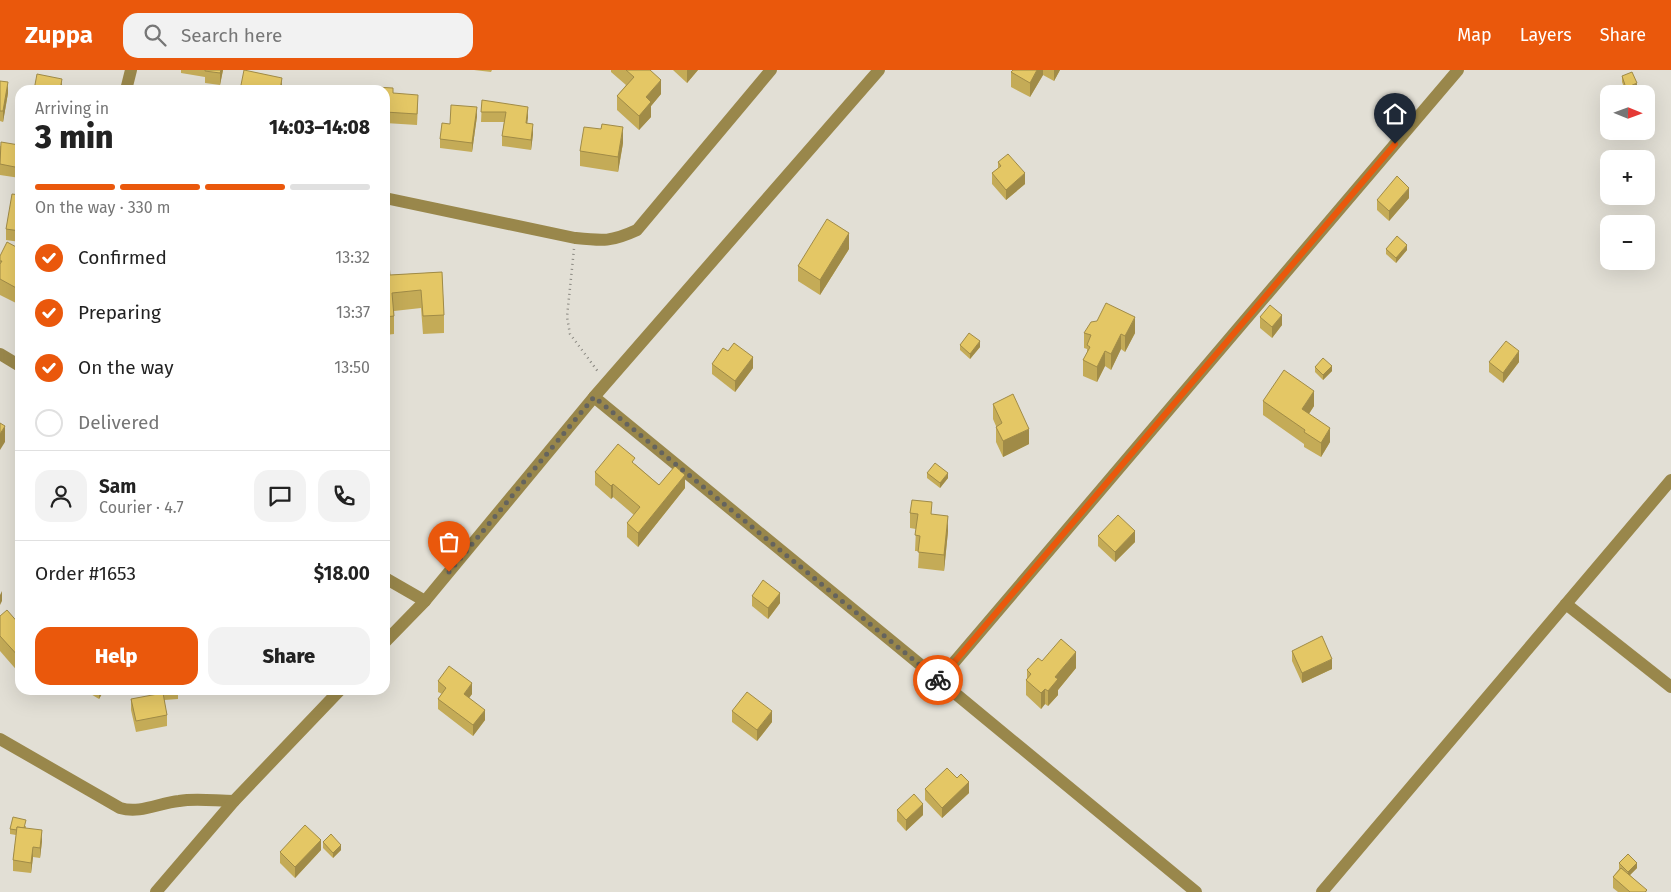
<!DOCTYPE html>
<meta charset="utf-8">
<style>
body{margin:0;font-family:"Fira Sans",sans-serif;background:#f2f2f2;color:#222;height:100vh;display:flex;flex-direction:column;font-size:19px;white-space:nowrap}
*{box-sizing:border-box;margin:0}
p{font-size:16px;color:#767676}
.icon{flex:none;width:28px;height:28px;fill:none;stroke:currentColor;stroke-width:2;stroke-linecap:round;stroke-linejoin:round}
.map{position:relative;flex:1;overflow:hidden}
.side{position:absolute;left:15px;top:15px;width:375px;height:610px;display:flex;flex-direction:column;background:#fff;border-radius:15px;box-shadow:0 5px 20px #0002}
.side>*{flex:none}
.needle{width:32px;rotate:91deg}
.controls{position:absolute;left:1600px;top:15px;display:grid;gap:10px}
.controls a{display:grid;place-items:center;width:55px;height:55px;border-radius:10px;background:#fff;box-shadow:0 5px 20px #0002;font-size:25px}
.pin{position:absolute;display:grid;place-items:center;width:42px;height:42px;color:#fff;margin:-51px -21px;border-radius:50% 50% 50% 0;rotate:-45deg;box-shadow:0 0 5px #0007}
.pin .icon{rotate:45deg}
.courier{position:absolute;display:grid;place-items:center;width:50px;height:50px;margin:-25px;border:4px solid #ea580c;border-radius:50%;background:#fff;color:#222;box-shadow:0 1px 6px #0007}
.summary em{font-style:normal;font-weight:800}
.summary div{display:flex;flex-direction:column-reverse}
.summary{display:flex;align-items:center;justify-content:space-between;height:85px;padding:0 20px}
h1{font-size:32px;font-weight:800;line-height:38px}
.bar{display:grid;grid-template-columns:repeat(4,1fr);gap:8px 5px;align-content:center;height:60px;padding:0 20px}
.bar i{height:6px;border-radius:4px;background:#e0e0e0}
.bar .selected{background:#ea580c}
.bar p{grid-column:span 4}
.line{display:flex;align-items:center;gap:12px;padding:0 20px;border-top:1px solid #e0e0e0}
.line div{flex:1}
.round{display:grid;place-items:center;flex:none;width:52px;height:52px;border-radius:15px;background:#f2f2f2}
ol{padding:0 20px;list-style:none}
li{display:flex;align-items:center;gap:15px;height:55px}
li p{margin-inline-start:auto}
li .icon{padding:5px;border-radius:50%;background:#ea580c;color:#fff;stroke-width:4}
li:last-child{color:#767676}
li i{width:28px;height:28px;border:2px solid #e0e0e0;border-radius:50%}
.action{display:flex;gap:10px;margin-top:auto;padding:10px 20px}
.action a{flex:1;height:58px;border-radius:15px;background:#ea580c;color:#fff;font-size:20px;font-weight:800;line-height:58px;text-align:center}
.action a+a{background:#f2f2f2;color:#222}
header{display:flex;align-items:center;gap:30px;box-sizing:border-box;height:70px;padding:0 25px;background:#ea580c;color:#fff}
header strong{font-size:24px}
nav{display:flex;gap:28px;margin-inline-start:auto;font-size:18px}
.search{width:350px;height:45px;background:#f2f2f2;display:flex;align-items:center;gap:12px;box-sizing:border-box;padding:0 18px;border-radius:15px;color:#767676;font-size:19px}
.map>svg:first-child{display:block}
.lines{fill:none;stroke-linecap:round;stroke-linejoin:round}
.path{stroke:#8b8982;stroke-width:2.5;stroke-dasharray:1 4;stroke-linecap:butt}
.minor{stroke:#99874b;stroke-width:12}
.wall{fill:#c4ab57}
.shaded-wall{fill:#a08b47}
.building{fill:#e4c765;stroke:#a08b47}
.done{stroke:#65645e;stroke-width:5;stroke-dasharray:0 9}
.route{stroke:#ea580c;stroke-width:6}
</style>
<header>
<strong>Zuppa</strong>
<div class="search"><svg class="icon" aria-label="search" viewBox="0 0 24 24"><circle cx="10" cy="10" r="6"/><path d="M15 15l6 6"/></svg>Search here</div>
<nav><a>Map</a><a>Layers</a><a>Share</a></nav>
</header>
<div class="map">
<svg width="1671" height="822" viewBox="0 0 1671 822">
<rect width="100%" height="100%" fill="#e2dfd5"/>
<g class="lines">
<polyline class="path" points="574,179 567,247 570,264 599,303"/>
<g class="minor">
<polyline points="126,20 131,0"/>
<path d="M385,128l190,40c28,3 36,4 62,-8l134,-160"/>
<polyline points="0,284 20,296"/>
<polyline points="594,327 939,610"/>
<polyline points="385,508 425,531"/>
<polyline points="1566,534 1671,617"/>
<polyline points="385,572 425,531 594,327 879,0"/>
<path d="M0,669l120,69c20,6 39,-5 59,-7 17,-3 37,0 55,0"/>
<polyline points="156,822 234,731 340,620"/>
<polyline points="1196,822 939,610 1458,0"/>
<polyline points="1322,822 1671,410"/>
</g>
</g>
<g class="wall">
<polygon points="181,0 223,0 220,15 205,13 205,7 181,3"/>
<polygon points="474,0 492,0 491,2"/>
<polygon points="611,0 650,0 661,24 651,36 651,47 639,60 617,40 617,26 626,15 611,2"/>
<polygon points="673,0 698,0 687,13"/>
<polygon points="1013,0 1060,0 1054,11 1043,5 1030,27 1011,17 1011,2"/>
<polygon points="1622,6 1637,19 1626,23 1622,12"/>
<polygon points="0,11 8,23 3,52 0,51"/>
<polygon points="385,20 418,35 417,55 385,53"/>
<polygon points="482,30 528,47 527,53 533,64 531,80 502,76 502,66 504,52 481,52"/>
<polygon points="477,46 472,82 440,78 440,69 450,54"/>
<polygon points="20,68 20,108 0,105 0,76 19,75"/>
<polygon points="623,73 618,102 580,96 580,81"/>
<polygon points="998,92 1025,114 1006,130 992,114 992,103 998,98"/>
<polygon points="20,125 20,172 6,170 6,159"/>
<polygon points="1409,128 1389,151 1377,140 1377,130"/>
<polygon points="20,179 20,235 0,225 0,186"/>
<polygon points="849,179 820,225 798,211 798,196"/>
<polygon points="1386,179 1407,180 1396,193 1386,184"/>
<polygon points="385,194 390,205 442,202 444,245 444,263 423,264 421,238 394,241 394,264 385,265"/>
<polygon points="1260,247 1282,255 1272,268 1260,258"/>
<polygon points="1084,263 1135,263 1125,282 1121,279 1111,300 1105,296 1097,312 1083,306 1083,290 1087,284 1087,279 1084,278"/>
<polygon points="960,275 980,277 970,289 960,280"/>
<polygon points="1489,292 1519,292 1503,313 1489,302"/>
<polygon points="712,294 753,298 735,322 712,304"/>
<polygon points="1315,297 1332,301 1323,310 1315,302"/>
<polygon points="1263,331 1314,336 1309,344 1330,372 1321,387 1304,377 1304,374 1263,345"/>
<polygon points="993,334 1029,374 1003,387 996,372 996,356 993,349"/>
<polygon points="635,394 659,415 685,418 638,477 627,467 627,453 634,445 613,427 611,429 595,415 595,402"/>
<polygon points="927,403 948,408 940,418 927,408"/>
<polygon points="910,443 932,444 948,461 944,501 918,498 919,481 915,481 916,459 910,458"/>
<polygon points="1098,466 1135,472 1115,492 1098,476"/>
<polygon points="752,526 780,533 768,549 752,536"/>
<polygon points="0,546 20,555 20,604 0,581"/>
<polygon points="1292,581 1332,599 1302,613 1292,591"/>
<polygon points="1042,591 1076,598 1058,620 1058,625 1048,636 1045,634 1041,639 1026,625 1026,610 1027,609 1027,600"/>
<polygon points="438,611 472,624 469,628 485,650 473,666 438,639 438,629 442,624 438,622"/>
<polygon points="84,620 104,620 99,629"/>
<polygon points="163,620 178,620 178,629 164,630 167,645 167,656 136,662 131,640 131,629 164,628"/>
<polygon points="732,641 772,652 757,671 732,652"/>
<polygon points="957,708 969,723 942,748 925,730 925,719"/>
<polygon points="897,740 923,745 906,761 897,751"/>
<polygon points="26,756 26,758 42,771 40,788 33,787 31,803 13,801 13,790 16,765 10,764 10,759"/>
<polygon points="323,772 341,780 333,788 323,778"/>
<polygon points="321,780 295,808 280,793 280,782"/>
<polygon points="1619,793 1637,798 1630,805 1647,822 1618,822 1613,818 1613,807 1619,799"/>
</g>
<g class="shaded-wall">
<polygon points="221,0 223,0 220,15 220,3"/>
<polygon points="687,0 698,0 687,13"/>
<polygon points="1037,0 1043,0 1043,5 1030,27 1030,13"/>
<polygon points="1054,0 1060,0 1054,11"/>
<polygon points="282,8 282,20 280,20"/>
<polygon points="62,9 62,19 60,20"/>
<polygon points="661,10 661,24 651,36 651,47 639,60 639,46 646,27"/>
<polygon points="8,12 8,23 3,52 3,41"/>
<polygon points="1637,13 1637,19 1626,23 1626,18"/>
<polygon points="477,37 477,46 472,82 472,73"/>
<polygon points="528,37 528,47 526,63 526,53"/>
<polygon points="533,54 533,64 531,80 531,70"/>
<polygon points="623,57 623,73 618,102 618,87"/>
<polygon points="1025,103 1025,114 1006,130 1006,120"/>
<polygon points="1409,118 1409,128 1389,151 1389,141"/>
<polygon points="849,163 849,179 820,225 820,210"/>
<polygon points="1407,175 1407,180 1396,193 1396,188"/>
<polygon points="1282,245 1282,255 1272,268 1272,257"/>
<polygon points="1135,247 1135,263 1125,282 1125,266"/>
<polygon points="1121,264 1121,279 1111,300 1111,284"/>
<polygon points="980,271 980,277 970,289 970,284"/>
<polygon points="1105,281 1105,296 1097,312 1097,297"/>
<polygon points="1519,281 1519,292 1503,313 1503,303"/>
<polygon points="753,287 753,298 735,322 735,311"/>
<polygon points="1332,296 1332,301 1323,310 1323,305"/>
<polygon points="1314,321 1314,336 1302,354 1302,339"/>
<polygon points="5,356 5,372 0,380 0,364"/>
<polygon points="1330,358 1330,372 1321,387 1321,373"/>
<polygon points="1029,359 1029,374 1003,387 1003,371"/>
<polygon points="948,403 948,408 940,418 940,413"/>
<polygon points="685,405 685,418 638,477 638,463"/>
<polygon points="613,414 613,427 611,429 611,416"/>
<polygon points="948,446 948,461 944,501 944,485"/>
<polygon points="1135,461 1135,472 1115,492 1115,482"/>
<polygon points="2,521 2,531 0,535 0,525"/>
<polygon points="780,523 780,533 768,549 768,538"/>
<polygon points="1076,582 1076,598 1058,620 1058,625 1048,636 1048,621 1055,607"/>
<polygon points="1332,589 1332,599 1302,613 1302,603"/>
<polygon points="472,613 472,624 464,635 464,624"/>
<polygon points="1045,619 1045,634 1041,639 1041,623"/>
<polygon points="99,620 104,620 99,629"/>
<polygon points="485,640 485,650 473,666 473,655"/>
<polygon points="772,641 772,652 757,671 757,660"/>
<polygon points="969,712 969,723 942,748 942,738"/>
<polygon points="923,734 923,745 906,761 906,750"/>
<polygon points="42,760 42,771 40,788 40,778"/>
<polygon points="321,770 321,780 295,808 295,797"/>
<polygon points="341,775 341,780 333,788 333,783"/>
<polygon points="33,777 33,787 31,803 31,793"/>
<polygon points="1637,793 1637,798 1628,807 1628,802"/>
</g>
<g class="building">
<polygon points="205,0 221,0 220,3 205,1"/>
<polygon points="244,0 282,8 280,20 240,20"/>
<polygon points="626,0 650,0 661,10 646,27 651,32 639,46 617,26 634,7"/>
<polygon points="1013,0 1037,0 1030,13 1011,2"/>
<polygon points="1632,2 1637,13 1626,18 1622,6"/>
<polygon points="37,4 62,9 60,20 34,20"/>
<polygon points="0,11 8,12 3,41 0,41"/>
<polygon points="375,17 393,18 393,23 418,25 417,44 385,42 385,20 375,20"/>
<polygon points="482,30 528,37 526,53 533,54 531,70 502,66 506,42 481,42"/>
<polygon points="451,35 477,37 472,73 440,69 442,53 450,54"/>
<polygon points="602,54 623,57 618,87 580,81 584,57 601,59"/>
<polygon points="20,68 20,98 0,94 1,72 19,75"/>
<polygon points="1008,84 1025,103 1006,120 992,103 1001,96 998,92"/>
<polygon points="1397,106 1409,118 1389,141 1377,130"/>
<polygon points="12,124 20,125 20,161 6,159"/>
<polygon points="827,149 849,163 820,210 798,196"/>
<polygon points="1397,166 1407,175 1396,188 1386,179"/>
<polygon points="7,172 20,179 20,220 0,209 0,194 2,191 0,191 0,186"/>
<polygon points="385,194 389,194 390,205 442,202 444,245 423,246 421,220 392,223 394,246 385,247"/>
<polygon points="1106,233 1135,247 1125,266 1121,264 1111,284 1105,281 1097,297 1083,290 1090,277 1087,275 1091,265 1084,263 1091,252 1097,251"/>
<polygon points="1270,235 1282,245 1272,257 1260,247"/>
<polygon points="969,263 980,271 970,284 960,275"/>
<polygon points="1506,271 1519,281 1503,303 1489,292"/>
<polygon points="734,273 753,287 735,311 712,294 723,278 728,281"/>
<polygon points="1323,288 1332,296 1323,305 1315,297"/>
<polygon points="1284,300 1314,321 1302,339 1330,358 1321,373 1304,362 1305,360 1263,331"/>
<polygon points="1013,324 1029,359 1003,371 996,357 1002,353 993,334"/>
<polygon points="0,353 5,356 0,364"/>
<polygon points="618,374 635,388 632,392 659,415 675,396 685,405 638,463 627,453 640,437 613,414 611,416 595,402"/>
<polygon points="935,393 948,403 940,413 927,403"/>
<polygon points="912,430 932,432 931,444 948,446 944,485 918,482 920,466 915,465 918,444 910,443"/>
<polygon points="1118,445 1135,461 1115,482 1098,466"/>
<polygon points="763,510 780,523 768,538 752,526"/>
<polygon points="7,540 20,555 20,588 0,566 0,546"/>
<polygon points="1322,566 1332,589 1302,603 1292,581"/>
<polygon points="1061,569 1076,582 1055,607 1058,609 1048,621 1045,619 1041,623 1026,610 1031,604 1027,600 1038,588 1042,591"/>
<polygon points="449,596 472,613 464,624 485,640 473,655 438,629 446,618 438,611"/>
<polygon points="747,622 772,641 757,660 732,641"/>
<polygon points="163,623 167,645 136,651 131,629"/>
<polygon points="947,698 957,708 961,704 969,712 942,738 925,719"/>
<polygon points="914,724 923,734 906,750 897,740"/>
<polygon points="13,747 26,750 24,758 17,757 17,760 10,759"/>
<polygon points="305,755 321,770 295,797 280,782"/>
<polygon points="17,757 42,760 40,778 33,777 31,793 13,790"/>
<polygon points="331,764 341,775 333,783 323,772"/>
<polygon points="1628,784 1637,793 1628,802 1619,793"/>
<polygon points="1621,798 1647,820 1645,822 1630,822 1613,807"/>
</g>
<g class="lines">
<polyline class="done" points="449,502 594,327 938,610"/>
<polyline class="route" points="938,610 951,596 1395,74"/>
</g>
</svg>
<div class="controls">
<a><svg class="needle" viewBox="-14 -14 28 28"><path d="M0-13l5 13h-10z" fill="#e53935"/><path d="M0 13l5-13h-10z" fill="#767676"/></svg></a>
<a>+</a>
<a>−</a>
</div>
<div class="pin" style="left:449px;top:502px;background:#ea580c"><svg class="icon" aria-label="bag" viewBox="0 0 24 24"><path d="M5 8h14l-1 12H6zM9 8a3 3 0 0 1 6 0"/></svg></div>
<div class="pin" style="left:1395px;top:74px;background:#1f2937"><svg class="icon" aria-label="home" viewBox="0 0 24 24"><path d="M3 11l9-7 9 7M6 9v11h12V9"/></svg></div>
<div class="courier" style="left:938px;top:610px"><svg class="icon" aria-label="bike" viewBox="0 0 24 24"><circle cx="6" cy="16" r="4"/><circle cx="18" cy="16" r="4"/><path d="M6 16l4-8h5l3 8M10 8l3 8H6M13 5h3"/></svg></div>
<section class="side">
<div class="summary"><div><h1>3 min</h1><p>Arriving in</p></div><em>14:03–14:08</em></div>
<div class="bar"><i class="selected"></i><i class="selected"></i><i class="selected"></i><i></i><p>On the way · 330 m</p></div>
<ol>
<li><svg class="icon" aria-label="check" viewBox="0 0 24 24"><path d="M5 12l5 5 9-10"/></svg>Confirmed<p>13:32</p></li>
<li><svg class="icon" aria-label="check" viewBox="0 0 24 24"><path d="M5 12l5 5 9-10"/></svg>Preparing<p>13:37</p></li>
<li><svg class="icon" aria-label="check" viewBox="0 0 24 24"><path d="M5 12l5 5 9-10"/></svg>On the way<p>13:50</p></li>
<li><i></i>Delivered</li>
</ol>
<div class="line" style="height:90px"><a class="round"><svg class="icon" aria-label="person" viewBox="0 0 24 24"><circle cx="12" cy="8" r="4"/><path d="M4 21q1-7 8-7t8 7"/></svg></a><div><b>Sam</b><p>Courier · 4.7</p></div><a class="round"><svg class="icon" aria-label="chat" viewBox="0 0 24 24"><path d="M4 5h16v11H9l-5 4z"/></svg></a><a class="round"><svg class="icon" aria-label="phone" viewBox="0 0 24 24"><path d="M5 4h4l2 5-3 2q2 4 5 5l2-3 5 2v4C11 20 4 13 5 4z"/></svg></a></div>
<div class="line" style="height:65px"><div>Order #1653</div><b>$18.00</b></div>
<div class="action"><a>Help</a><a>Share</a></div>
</section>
</div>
